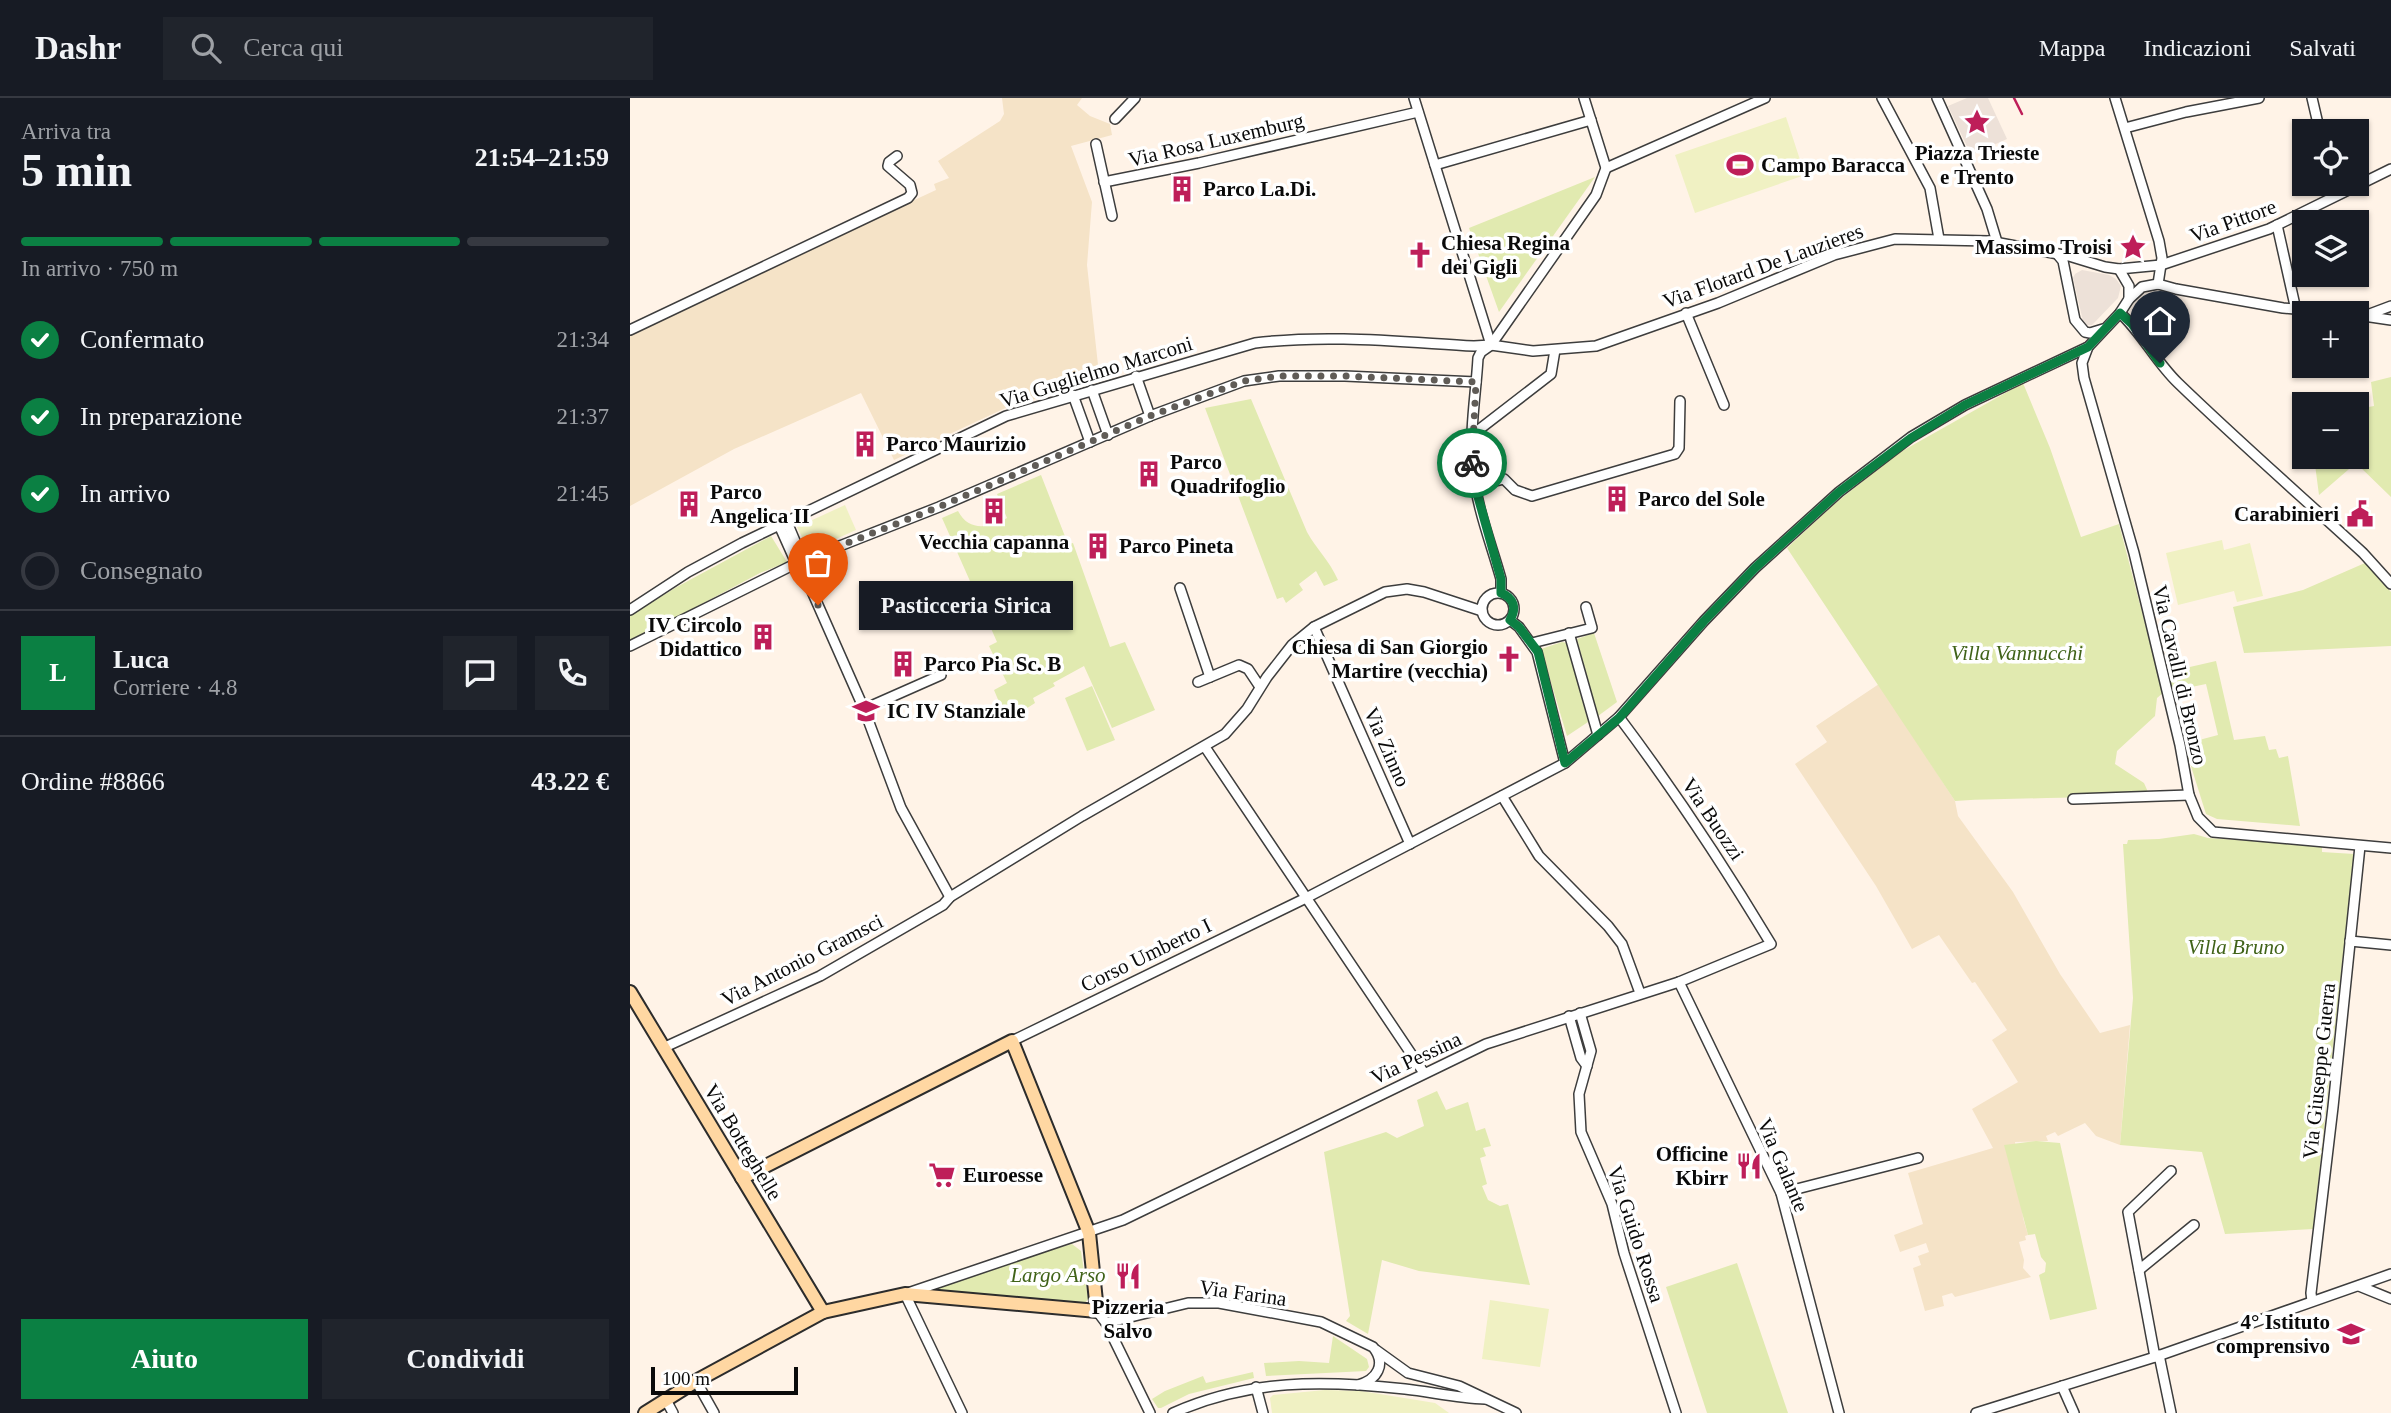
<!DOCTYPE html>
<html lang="it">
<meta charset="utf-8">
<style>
body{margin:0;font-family:"Times New Roman",serif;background:#20242c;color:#f1f3f6;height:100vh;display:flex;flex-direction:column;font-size:26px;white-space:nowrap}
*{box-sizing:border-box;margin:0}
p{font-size:23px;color:#9ea1a6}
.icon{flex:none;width:38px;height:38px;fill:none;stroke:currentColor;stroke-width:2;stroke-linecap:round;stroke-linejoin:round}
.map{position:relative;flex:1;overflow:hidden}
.drawer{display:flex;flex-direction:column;background:#171b24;width:630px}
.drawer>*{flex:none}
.controls{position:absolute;left:1662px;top:21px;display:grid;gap:14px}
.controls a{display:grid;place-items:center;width:77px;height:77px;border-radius:0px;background:#171b24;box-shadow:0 2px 5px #0004;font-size:35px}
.scale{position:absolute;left:21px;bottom:18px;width:147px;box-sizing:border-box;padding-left:7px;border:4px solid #0a0a0a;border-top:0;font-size:19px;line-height:24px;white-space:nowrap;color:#0a0a0a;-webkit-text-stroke:5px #fff;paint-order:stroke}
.pin{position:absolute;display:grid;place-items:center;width:60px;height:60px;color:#fff;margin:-72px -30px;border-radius:50% 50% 50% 0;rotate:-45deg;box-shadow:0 0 7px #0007}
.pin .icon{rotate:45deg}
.courier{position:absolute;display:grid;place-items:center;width:70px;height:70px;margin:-35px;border:5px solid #0b8043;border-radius:50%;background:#fff;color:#222;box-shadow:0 2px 9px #0007}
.bubble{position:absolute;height:49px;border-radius:0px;background:#171b24;box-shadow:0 2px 5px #0004;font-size:23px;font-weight:700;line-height:49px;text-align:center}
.headline em{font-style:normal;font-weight:700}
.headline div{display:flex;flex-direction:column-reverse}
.headline{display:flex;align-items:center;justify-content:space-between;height:119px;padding:0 21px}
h1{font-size:46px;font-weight:700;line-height:52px}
.bar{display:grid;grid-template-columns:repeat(4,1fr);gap:10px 7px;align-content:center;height:84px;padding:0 21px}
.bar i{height:9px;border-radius:5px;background:#363941}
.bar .on{background:#0b8043}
.bar p{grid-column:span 4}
.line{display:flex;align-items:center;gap:18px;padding:0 21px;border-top:2px solid #363941}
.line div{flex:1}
.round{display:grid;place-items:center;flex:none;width:74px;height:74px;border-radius:0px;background:#20242c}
ol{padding:0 21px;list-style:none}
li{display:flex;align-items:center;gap:21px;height:77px}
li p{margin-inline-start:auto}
li .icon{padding:7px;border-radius:50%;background:#0b8043;color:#fff;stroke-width:4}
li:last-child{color:#9ea1a6}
li i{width:38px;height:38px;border:4px solid #363941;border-radius:50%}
.primary-button{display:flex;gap:14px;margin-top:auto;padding:14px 21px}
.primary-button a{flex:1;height:80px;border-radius:0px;background:#0b8043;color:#fff;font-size:28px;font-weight:700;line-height:80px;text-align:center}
.primary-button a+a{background:#20242c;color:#f1f3f6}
header{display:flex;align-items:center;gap:42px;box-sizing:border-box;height:98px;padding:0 35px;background:#171b24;border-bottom:2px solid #363941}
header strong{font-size:33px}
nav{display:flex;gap:38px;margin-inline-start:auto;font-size:24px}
.search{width:490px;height:63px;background:#20242c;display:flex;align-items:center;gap:18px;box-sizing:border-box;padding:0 24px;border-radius:0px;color:#9ea1a6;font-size:26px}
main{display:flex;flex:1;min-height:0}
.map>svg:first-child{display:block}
.farmland{fill:#f5e3c7}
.green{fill:#e1eab0}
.pitch{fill:#f0f1c3}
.plaza{fill:#ede1d8}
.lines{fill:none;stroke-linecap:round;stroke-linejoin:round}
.minor-casing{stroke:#3d3d3d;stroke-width:12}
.secondary-casing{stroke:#2c2c2c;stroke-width:16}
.minor{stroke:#fff;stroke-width:9}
.secondary{stroke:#ffd7a2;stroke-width:12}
.rail{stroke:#be1e59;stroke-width:2.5}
.done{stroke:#605c57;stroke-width:7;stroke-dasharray:0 12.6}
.route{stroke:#0b8043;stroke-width:9}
.labels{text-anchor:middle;stroke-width:7;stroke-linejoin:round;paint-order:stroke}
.street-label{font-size:21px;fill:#0a0a0a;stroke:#fff}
.poi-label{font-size:21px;font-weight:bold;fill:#0a0a0a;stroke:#fff;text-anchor:start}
.park-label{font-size:21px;font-style:italic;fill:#406319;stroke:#fff}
</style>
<header>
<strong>Dashr</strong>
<div class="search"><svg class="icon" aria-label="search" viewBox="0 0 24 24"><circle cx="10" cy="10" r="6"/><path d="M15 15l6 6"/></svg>Cerca qui</div>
<nav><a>Mappa</a><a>Indicazioni</a><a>Salvati</a></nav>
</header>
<main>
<section class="drawer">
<div class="headline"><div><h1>5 min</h1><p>Arriva tra</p></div><em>21:54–21:59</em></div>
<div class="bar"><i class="on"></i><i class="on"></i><i class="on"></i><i></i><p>In arrivo · 750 m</p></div>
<ol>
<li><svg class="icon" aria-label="check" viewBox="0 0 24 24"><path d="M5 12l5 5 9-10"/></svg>Confermato<p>21:34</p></li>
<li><svg class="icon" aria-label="check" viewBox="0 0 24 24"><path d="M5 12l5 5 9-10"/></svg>In preparazione<p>21:37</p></li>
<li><svg class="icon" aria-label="check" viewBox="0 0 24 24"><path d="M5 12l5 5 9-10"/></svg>In arrivo<p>21:45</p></li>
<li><i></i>Consegnato</li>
</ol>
<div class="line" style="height:126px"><b class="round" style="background:#0b8043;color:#fff">L</b><div><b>Luca</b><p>Corriere · 4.8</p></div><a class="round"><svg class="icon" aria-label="chat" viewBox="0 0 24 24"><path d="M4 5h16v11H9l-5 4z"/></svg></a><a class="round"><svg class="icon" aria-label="phone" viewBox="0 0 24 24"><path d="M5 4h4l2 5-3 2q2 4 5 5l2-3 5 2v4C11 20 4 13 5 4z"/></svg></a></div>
<div class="line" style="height:91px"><div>Ordine #8866</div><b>43.22 €</b></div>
<div class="primary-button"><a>Aiuto</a><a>Condividi</a></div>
</section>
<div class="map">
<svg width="1761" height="1315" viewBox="0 0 1761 1315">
<rect width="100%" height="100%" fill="#fff3e7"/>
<g class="farmland">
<polygon points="372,0 452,0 447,7 460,18 480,26 482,37 441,48 462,104 457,167 470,285 384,306 264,362 231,295 104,351 0,408 0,234 306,92 304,86 319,80 308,63 370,23 374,16"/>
<polygon points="1249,586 1325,703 1328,718 1383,794 1430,876 1470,935 1500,927 1490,1047 1466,1038 1455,1025 1428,1038 1425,1034 1416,1038 1418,1043 1385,1044 1393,1120 1398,1137 1395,1138 1396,1142 1389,1144 1394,1162 1393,1170 1401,1179 1325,1199 1322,1195 1312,1198 1314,1208 1295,1213 1283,1170 1291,1167 1288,1158 1299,1154 1296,1145 1270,1154 1264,1137 1293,1126 1278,1075 1363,1050 1342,1011 1388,984 1362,942 1377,932 1345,884 1342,885 1309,837 1282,851 1246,788 1165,666 1197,644 1186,628"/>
</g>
<g class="green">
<polygon points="965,79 869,214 839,130"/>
<polygon points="1761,279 1761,399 1726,365 1689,397 1684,359 1727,359 1727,311 1744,308 1741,284"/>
<path d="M1393,285l27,65 31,89 38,-13 44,169 -6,5 -2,18 -38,35 -2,13 29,19 4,9c-64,8 -129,5 -193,9l-168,-253 46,-43 64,-51z"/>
<path d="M621,301l56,133c10,18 22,28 31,48l-14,6 -8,-15 -17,13 4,6 -17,13 -3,-6 -6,2 -72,-191z"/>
<path d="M411,377l27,69 5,-1 37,104 15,-5 30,68 -43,18 -28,-62 -31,17 2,3 -22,12 2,5 -28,18 -13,-31 13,-7 -18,-37 8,-4 -55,-124 16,-7c11,21 31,17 49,7l-10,-24z"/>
<polygon points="141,438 157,464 130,475 0,544 0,518 45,490"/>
<polygon points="1735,465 1761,494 1761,548 1614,555 1603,509 1673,492"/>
<polygon points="964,535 987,604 968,618 947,541"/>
<polygon points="932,544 937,545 958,624 937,638 911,551"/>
<polygon points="1586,563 1604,642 1635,638 1639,652 1646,651 1649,660 1658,658 1670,728 1587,721 1576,716 1554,646 1588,637 1576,586 1542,593 1538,574"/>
<polygon points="462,588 485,642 457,653 435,600"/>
<polygon points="1564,736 1578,740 1692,748 1692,754 1724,756 1683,1131 1595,1136 1572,1054 1490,1047 1503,900 1493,746 1497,746 1498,742 1529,741"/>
<polygon points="807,993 816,1012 838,1004 846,1033 855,1030 861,1048 853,1050 856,1058 850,1060 857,1086 852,1088 858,1102 870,1108 878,1106 900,1187 789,1173 752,1162 738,1236 716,1223 720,1218 694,1054 756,1034 767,1040 794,1028 787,1002"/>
<polygon points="1406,1043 1430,1045 1467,1211 1420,1222 1409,1177 1415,1174 1416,1165 1411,1159 1405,1136 1398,1137 1374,1047"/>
<polygon points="442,1146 451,1153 458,1201 455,1205 316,1195 307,1192 306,1186"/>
<polygon points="1107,1165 1158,1315 1077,1315 1036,1189"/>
<polygon points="703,1238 737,1261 739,1269 736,1273 636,1278 634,1265 669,1263 699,1265"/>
<polygon points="623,1274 624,1280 559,1296 531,1310 528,1310 522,1301 535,1293 573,1278 576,1285"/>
</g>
<g class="pitch">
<polygon points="1156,19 1175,77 1065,115 1045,57"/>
<polygon points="215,407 226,432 179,453 167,429"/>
<polygon points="1592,442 1594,452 1620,445 1633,498 1607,504 1604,493 1548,507 1536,455"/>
<polygon points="860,1202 919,1211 910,1269 852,1261"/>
<polygon points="695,1292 731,1293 805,1305 819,1315 642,1315 640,1300 643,1297"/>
</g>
<g class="plaza">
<polygon points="1337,0 1358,0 1377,41 1341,57 1318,8"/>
<polygon points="1452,172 1479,177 1486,181 1491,188 1488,200 1462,227 1457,227 1453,223 1443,180 1445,176"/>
</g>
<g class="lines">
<g class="minor-casing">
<g id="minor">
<polyline points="784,0 861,247"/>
<polyline points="1252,0 1300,90 1309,141"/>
<polyline points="1307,0 1357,111 1367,144"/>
<polyline points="1485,0 1529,143 1532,160 1528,186"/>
<polyline points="1682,0 1689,30"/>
<polyline points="485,21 505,0"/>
<polyline points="1495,30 1556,14 1629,0"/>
<polyline points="466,46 482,118"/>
<polyline points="805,67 961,22"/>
<polyline points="976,70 1135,0"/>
<polyline points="474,84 569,65 788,14"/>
<polyline points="1647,127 1666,212"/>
<polyline points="1428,157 1433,163 1445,222 1455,234 1460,235 1473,231"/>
<polyline points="1489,171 1499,188 1499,201"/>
<polyline points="1528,186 1546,191 1653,210 1711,215"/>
<polyline points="1056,215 1094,307"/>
<path d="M1490,215c22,20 36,49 58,70 60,58 123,113 185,170l28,31"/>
<polyline points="1727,217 1761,222"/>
<polyline points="1737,217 1761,208"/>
<polyline points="0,232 278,100 282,95 280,87 258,68 259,64 267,58"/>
<polyline points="1458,249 1452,265 1454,280 1504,455 1550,647 1559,697 1568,719 1583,734 1761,750"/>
<polyline points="506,278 520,318"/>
<polyline points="462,292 478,337"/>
<polyline points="443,297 460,344"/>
<polyline points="842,337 921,276 925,252"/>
<polyline points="845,388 874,381 885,392 902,398 1045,356 1049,350 1050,303"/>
<polyline points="157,424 173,462"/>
<polyline points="149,427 166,465"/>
<polyline points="169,464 234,611 271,710 320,799"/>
<polyline points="550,490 580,579"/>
<path d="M871,495v-14c-10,-36 -25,-73 -28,-111 -4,-36 3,-74 5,-110l3,-6 10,-7 105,-150 10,-27 -22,-70"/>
<circle cx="868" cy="511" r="16"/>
<path d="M0,512l58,-38 54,-29 264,-127 249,-73c73,-9 146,-1 219,3l17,-1 42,6 63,-5 122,-43 116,-48 61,-16 94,2 80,15 36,11 14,2 42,-4 108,-36 122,-60"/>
<polyline points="880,522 889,529 907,554 935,665"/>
<polyline points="684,529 780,746"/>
<polyline points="939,535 968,637"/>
<polyline points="902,545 962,530 956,509"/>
<polyline points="0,548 169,464 309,409 520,318 614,283 649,278 715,278 846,284"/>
<polyline points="568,584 609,567 618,571 630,589"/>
<polyline points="234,611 311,577"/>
<polyline points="575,649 794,975"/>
<polyline points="872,698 909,758 978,828 992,846 1010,895"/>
<polyline points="1443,701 1559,697"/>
<polyline points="1720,843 1761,847"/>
<polyline points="1049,884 1151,1095 1209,1315"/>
<polyline points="950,915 961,953 949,996 951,1034 982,1106 994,1155 1046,1315"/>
<polyline points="939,918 951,960 957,968"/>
<polyline points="382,943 676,800 935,665 989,619 1074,523 1125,470 1209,394 1281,339 1335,307 1458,249 1490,215 1499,201 1512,189 1528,186"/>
<polyline points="35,949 190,878 313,807 320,799 452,718 595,636 617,611 637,579 662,547 684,529 755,494 777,491 794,494 852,513"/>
<polyline points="1151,1095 1288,1060"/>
<polyline points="1509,1172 1564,1127"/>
<polyline points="1729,1188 1761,1201"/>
<polyline points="1682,1203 1681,1195 1703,1009 1730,748"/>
<polyline points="467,1213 476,1225 520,1315"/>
<path d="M476,1225l82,-20h31l102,19 52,25c14,17 4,33 -15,38"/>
<polyline points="746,1252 778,1275 829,1288 886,1315"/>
<polyline points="1529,1257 1541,1315"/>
<polyline points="1525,1259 1498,1114 1541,1073"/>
<polyline points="66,1283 84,1315"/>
<polyline points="1432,1288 1444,1315"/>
<polyline points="626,1289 633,1315"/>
<polyline points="36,1302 43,1315"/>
<path d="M332,1315l-57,-119 218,-74 363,-176 193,-62 92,-38c-47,-78 -97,-154 -152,-227"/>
<path d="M543,1315c77,-34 149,-33 232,-24 27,3 52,9 80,10"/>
<polyline points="1346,1315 1525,1259 1761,1176"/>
</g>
</g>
<g class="secondary-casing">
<g id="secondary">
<polyline points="0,894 193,1214"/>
<polyline points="15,1315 66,1283 193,1214 275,1196 467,1213 459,1135 382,943 112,1080"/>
</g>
</g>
<use href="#minor" class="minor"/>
<use href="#secondary" class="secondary"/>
<polyline class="rail" points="1384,0 1392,16"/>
</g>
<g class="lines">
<polyline class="done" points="188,507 169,464 309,409 520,318 614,283 649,278 715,278 846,284 842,365"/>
<path class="route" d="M842,365l3,23 26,93v14c13,5 16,15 9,27l9,7 19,25 27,111 54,-45 85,-97 51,-53 84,-76 72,-54 54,-33 123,-58 32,-34 12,11 28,39"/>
</g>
<defs>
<g id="sight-bare" transform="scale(2.1)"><path d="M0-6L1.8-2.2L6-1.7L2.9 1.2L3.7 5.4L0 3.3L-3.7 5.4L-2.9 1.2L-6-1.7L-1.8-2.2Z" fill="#be1e59" stroke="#fff" stroke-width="2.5" paint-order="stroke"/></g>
<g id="stadium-bare" transform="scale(2.1)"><path d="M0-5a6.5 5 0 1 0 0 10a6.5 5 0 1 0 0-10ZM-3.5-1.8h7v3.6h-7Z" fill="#be1e59" stroke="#fff" stroke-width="2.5" paint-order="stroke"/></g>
<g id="building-bare" transform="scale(2.1)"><path d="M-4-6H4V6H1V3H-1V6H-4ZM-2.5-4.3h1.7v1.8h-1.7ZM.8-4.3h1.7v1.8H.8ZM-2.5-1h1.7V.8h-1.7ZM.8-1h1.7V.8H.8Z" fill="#be1e59" stroke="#fff" stroke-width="2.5" paint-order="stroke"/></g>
<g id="church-bare" transform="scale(2.1)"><path d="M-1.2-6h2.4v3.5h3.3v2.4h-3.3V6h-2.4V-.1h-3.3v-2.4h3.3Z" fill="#be1e59" stroke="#fff" stroke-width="2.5" paint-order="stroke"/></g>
<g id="civic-bare" transform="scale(2.1)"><path d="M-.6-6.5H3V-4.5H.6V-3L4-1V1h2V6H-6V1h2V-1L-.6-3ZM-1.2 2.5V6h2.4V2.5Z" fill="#be1e59" stroke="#fff" stroke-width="2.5" paint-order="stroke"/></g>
<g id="school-bare" transform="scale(2.1)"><path d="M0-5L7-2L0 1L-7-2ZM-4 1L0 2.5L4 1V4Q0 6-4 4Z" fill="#be1e59" stroke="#fff" stroke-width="2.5" paint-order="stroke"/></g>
<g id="restaurant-bare" transform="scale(2.1)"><path d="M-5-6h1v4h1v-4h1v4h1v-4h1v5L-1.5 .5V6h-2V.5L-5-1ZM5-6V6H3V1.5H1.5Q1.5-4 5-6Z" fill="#be1e59" stroke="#fff" stroke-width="2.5" paint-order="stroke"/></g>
<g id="supermarket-bare" transform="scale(2.1)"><path d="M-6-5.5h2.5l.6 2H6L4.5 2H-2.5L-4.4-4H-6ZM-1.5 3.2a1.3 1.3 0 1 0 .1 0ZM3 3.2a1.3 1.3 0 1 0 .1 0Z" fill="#be1e59" stroke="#fff" stroke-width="2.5" paint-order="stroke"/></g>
</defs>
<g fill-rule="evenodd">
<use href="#sight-bare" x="1347" y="24"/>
<use href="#stadium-bare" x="1110" y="67"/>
<use href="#building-bare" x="552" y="91"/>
<use href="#sight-bare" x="1503" y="149"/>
<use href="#church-bare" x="790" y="157"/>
<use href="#building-bare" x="235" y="346"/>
<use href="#building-bare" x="519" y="376"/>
<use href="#building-bare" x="987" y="401"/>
<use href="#building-bare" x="59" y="406"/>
<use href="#building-bare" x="364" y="413"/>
<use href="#civic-bare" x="1730" y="416"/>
<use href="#building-bare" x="468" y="448"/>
<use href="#building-bare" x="133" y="539"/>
<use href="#church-bare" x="879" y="561"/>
<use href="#building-bare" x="273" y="566"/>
<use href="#school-bare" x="236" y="613"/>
<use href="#restaurant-bare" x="1119" y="1068"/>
<use href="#supermarket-bare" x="312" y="1077"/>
<use href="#restaurant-bare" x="498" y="1178"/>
<use href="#school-bare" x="1721" y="1236"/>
</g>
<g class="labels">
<g class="street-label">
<text transform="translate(586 42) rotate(-13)" y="7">Via Rosa Luxemburg</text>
<text transform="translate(1603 123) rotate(-20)" y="7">Via Pittore</text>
<text transform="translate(1133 168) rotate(-20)" y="7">Via Flotard De Lauzieres</text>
<text transform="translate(466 274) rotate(-17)" y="7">Via Guglielmo Marconi</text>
<text transform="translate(1550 577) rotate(77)" y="7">Via Cavalli di Bronzo</text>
<text transform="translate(757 649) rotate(66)" y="7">Via Zinno</text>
<text transform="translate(1083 721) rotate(56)" y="7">Via Buozzi</text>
<text transform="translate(516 857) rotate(-26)" y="7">Corso Umberto I</text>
<text transform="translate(172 862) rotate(-27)" y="7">Via Antonio Gramsci</text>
<text transform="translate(786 960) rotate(-25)" y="7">Via Pessina</text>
<text transform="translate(1689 973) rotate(-84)" y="7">Via Giuseppe Guerra</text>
<text transform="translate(113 1044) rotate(59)" y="7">Via Botteghelle</text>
<text transform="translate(1153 1067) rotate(67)" y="7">Via Galante</text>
<text transform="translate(1006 1136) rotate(72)" y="7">Via Guido Rossa</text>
<text transform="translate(613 1195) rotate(8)" y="7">Via Farina</text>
</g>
<g class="poi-label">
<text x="1347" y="62" text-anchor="middle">Piazza Trieste<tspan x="1347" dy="24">e Trento</tspan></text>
<text x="1131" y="74">Campo Baracca</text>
<text x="573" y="98">Parco La.Di.</text>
<text x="811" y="152">Chiesa Regina<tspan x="811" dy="24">dei Gigli</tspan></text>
<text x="1482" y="156" text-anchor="end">Massimo Troisi</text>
<text x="256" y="353">Parco Maurizio</text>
<text x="540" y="371">Parco<tspan x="540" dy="24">Quadrifoglio</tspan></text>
<text x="80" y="401">Parco<tspan x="80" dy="24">Angelica II</tspan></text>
<text x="1008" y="408">Parco del Sole</text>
<text x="1709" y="423" text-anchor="end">Carabinieri</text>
<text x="364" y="451" text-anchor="middle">Vecchia capanna</text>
<text x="489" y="455">Parco Pineta</text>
<text x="112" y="534" text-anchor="end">IV Circolo<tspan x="112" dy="24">Didattico</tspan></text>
<text x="858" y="556" text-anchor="end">Chiesa di San Giorgio<tspan x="858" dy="24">Martire (vecchia)</tspan></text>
<text x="294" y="573">Parco Pia Sc. B</text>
<text x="257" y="620">IC IV Stanziale</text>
<text x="1098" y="1063" text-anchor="end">Officine<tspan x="1098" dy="24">Kbirr</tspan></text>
<text x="333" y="1084">Euroesse</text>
<text x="498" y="1216" text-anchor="middle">Pizzeria<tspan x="498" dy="24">Salvo</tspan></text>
<text x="1700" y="1231" text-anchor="end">4° Istituto<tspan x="1700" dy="24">comprensivo</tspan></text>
</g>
<g class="park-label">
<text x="1387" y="562">Villa Vannucchi</text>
<text x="1606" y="856">Villa Bruno</text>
<text x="428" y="1184">Largo Arso</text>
</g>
</g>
</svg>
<div class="controls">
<a><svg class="icon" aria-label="locate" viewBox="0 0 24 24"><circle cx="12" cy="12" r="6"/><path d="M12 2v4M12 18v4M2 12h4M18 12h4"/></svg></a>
<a><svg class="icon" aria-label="layers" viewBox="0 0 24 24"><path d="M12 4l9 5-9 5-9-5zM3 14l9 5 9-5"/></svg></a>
<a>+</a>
<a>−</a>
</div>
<div class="scale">100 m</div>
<div class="pin" style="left:188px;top:507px;background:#ea580c"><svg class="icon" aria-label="bag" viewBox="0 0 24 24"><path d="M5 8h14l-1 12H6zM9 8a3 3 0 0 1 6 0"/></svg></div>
<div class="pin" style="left:1530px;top:265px;background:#1f2937"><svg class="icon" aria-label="home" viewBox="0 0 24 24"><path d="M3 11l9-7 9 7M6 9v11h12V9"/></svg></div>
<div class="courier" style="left:842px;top:365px"><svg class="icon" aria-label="bike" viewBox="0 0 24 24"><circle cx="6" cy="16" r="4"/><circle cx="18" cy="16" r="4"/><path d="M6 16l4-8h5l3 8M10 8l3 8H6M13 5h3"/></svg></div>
<div class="bubble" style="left:229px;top:483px;width:214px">Pasticceria Sirica</div>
</div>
</main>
